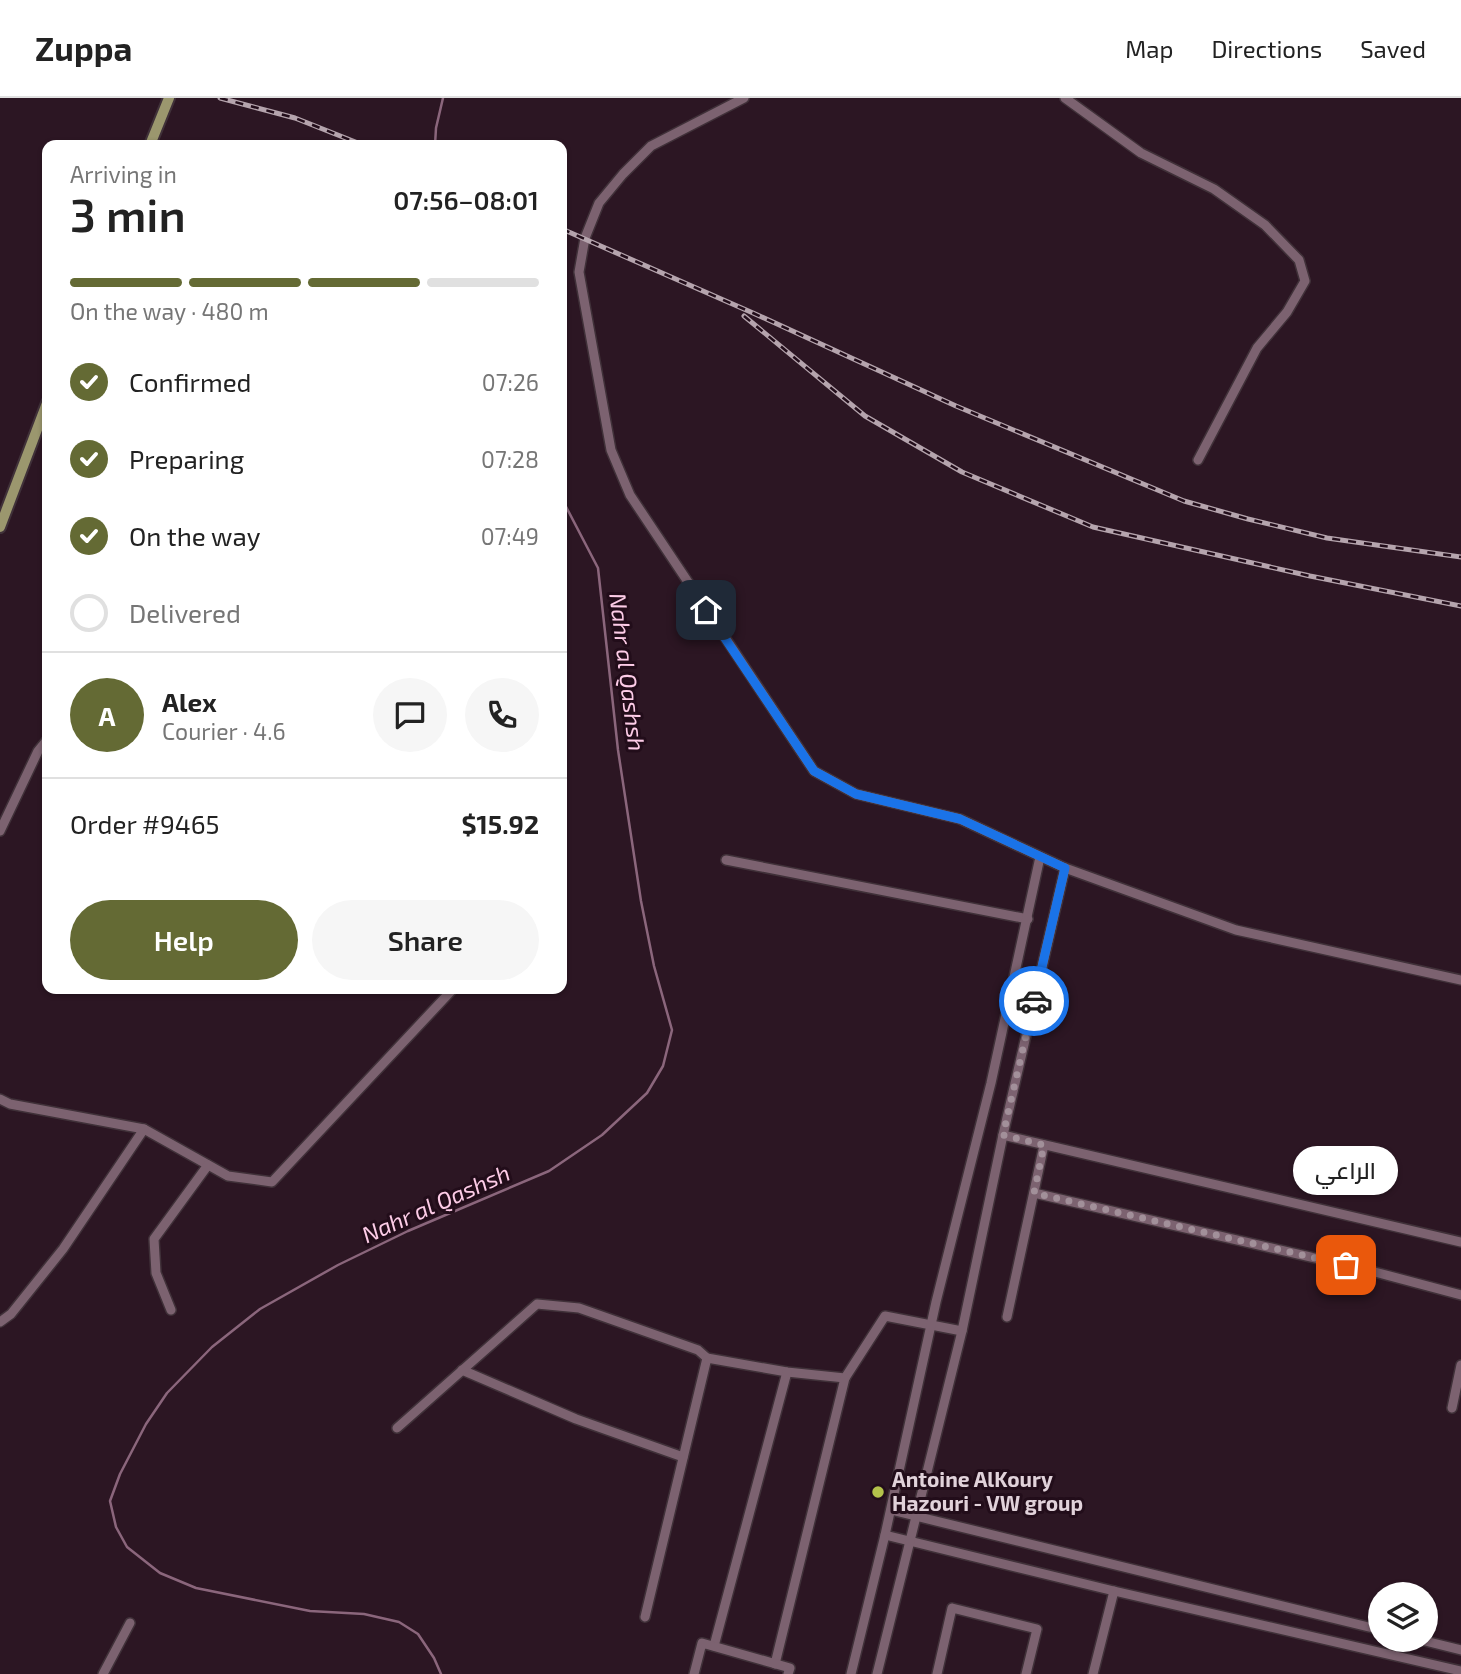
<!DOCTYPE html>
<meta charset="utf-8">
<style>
body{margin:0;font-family:"Exo 2",Cairo,sans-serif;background:#f6f6f6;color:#222;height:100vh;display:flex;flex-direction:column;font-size:26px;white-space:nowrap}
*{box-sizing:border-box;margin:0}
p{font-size:23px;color:#767676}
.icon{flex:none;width:38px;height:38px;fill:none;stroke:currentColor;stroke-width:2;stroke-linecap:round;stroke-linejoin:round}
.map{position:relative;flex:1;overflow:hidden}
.panel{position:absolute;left:42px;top:42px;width:525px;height:854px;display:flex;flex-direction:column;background:#fff;border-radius:14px;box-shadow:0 2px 5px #0004}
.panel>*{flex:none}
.buttons{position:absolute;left:1368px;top:1484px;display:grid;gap:14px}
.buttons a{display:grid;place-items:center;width:70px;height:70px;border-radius:50%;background:#fff;box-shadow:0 2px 5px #0004;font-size:35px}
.pin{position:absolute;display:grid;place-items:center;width:60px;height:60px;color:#fff;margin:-30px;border-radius:14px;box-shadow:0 4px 10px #0006}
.courier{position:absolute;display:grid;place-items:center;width:70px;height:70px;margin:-35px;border:5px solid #1a73e8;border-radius:50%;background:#fff;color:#222;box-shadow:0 2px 9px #0007}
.bubble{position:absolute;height:49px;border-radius:24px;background:#fff;box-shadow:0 2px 5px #0004;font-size:23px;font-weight:600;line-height:49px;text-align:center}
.headline em{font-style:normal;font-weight:600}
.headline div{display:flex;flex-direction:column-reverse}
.headline{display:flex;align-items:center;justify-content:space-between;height:119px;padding:0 28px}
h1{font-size:46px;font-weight:600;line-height:52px}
.bar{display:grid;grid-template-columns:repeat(4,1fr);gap:10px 7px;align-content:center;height:84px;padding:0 28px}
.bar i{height:9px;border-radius:5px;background:#e0e0e0}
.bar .on{background:#646a34}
.bar p{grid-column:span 4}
.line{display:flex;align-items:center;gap:18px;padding:0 28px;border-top:2px solid #e0e0e0}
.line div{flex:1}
.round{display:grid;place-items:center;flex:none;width:74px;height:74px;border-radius:37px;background:#f6f6f6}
ol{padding:0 28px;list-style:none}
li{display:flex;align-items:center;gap:21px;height:77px}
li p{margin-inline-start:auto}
li .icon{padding:7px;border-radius:50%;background:#646a34;color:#fff;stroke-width:4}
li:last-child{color:#767676}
li i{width:38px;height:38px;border:4px solid #e0e0e0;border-radius:50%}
.cta{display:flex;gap:14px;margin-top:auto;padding:14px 28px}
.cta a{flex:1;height:80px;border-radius:42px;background:#646a34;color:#fff;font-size:28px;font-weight:600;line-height:80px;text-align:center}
.cta a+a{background:#f6f6f6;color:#222}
header{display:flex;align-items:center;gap:42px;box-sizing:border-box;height:98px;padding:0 35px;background:#fff;border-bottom:2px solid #e0e0e0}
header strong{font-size:33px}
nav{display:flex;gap:38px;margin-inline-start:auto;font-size:24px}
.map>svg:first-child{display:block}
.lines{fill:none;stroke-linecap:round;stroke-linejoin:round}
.stream{stroke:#8b667c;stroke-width:2.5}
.minor-casing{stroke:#403139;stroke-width:12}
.major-casing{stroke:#403139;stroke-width:14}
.minor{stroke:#7c6270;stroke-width:9}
.major{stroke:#9b976e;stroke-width:10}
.rail-casing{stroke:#b5a4ad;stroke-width:5}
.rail{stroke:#220d1a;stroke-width:2.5;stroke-dasharray:8;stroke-linecap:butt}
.done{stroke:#a2909a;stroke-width:7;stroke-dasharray:0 12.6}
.route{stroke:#1a73e8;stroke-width:9}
.poi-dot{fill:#b4c24b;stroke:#220d1a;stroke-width:2.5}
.labels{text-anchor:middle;stroke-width:6;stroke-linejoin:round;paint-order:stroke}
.poi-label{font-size:21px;font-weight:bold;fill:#e1d2da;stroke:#220d1a;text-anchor:start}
.water-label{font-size:23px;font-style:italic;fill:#fdcce7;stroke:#220d1a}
</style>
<header>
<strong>Zuppa</strong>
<nav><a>Map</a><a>Directions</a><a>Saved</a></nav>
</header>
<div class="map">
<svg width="1461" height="1576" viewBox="0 0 1461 1576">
<rect width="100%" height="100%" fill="#2c1623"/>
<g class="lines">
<g class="stream">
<polyline points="435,47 436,30 443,0"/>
<polyline points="441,1576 434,1560 418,1536 399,1524 364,1516 310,1513 196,1490 160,1475 127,1449 116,1429 110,1403 120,1376 146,1326 167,1295 212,1249 260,1211 338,1167 408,1133 549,1073 602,1037 647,995 663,968 672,932 654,868 641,803 618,652 598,470 562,401"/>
</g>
<g class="minor-casing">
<g id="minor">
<polyline points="744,0 651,48 623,76 599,105 585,140 579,174 611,352 630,397 814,673 856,696 960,721 1065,770 1236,832 1461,882"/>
<polyline points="1065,0 1141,55 1214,91 1265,127 1299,162 1305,183 1287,214 1257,250 1198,362"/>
<polyline points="0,733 38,653 47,642"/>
<polyline points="726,762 1028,821"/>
<polyline points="0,1001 10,1006 144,1031 228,1078 272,1084 453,891"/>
<polyline points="1003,1037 1461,1144"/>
<polyline points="1034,1095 1371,1173 1461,1197"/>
<polyline points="171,1212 156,1175 154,1141 208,1067"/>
<polyline points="1007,1219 1044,1047"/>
<polyline points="0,1224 11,1216 63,1151 144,1031"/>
<polyline points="462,1272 576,1321 683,1359"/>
<polyline points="1452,1310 1461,1267"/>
<polyline points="397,1330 537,1206 579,1210 698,1252 707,1260 787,1274 845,1280 885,1218 962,1233"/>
<polyline points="891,1412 1381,1532"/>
<polyline points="885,1437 1114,1493 1461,1573"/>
<polyline points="645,1519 707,1260"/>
<polyline points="1421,1542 1461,1552"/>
<polyline points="714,1548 787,1274"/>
<polyline points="775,1566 845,1280"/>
<polyline points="103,1576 130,1525"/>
<polyline points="694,1576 702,1545 790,1570 788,1576"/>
<polyline points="851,1576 885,1437 936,1204 991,985 1040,759"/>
<polyline points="877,1576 962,1233 1003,1037 1065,770"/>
<polyline points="937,1576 952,1510 1037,1531 1026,1576"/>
<polyline points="1093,1576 1114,1493"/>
</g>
</g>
<g class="major-casing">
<g id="major">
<polyline points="150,47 169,0"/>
<polyline points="0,429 47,305"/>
</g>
</g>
<use href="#minor" class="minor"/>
<use href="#major" class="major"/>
<g class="rail-casing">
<g id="rail">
<polyline points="220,0 295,20 363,47"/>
<polyline points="562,131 753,215 956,308 1184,403 1248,421 1327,440 1461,459"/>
<polyline points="744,218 865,318 962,374 1093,429 1310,478 1461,508"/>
</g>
</g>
<use href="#rail" class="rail"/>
</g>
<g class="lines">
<polyline class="done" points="1034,903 1003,1037 1044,1047 1034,1095 1346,1167"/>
<polyline class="route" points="706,512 814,673 856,696 960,721 1065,770 1034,903"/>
</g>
<circle class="poi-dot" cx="878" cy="1394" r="7"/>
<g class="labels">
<g class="poi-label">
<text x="892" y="1389">Antoine AlKoury<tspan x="892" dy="24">Hazouri - VW group</tspan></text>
</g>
<g class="water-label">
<text transform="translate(627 574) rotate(83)" y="8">Nahr al Qashsh</text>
<text transform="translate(436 1106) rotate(-24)" y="8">Nahr al Qashsh</text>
</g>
</g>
</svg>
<div class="buttons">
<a><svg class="icon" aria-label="layers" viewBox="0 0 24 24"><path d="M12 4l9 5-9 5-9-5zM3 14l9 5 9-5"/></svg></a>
</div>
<div class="pin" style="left:1346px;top:1167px;background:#ea580c"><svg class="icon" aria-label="bag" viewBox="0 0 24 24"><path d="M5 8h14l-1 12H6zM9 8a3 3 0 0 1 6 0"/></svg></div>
<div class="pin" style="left:706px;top:512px;background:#1f2937"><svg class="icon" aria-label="home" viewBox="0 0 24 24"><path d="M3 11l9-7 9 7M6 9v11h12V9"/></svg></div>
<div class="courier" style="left:1034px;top:903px"><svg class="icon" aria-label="car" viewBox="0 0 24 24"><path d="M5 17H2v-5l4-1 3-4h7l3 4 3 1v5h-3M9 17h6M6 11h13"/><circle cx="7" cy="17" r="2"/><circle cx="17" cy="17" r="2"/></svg></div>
<div class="bubble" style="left:1293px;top:1048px;width:105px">الراعي</div>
<section class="panel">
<div class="headline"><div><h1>3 min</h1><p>Arriving in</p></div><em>07:56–08:01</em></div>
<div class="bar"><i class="on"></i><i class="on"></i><i class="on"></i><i></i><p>On the way · 480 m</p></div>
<ol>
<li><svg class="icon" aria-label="check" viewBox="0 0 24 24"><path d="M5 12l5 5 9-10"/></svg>Confirmed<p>07:26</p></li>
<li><svg class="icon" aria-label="check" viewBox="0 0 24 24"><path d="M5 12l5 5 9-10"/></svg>Preparing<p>07:28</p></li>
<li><svg class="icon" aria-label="check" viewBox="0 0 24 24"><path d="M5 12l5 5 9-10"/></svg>On the way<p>07:49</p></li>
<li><i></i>Delivered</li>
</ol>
<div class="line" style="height:126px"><b class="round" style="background:#646a34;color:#fff">A</b><div><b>Alex</b><p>Courier · 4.6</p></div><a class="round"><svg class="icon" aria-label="chat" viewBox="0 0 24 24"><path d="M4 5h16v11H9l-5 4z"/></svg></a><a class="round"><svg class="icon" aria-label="phone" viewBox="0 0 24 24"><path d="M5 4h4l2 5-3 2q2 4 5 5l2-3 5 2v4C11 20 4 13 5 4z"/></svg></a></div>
<div class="line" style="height:91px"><div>Order #9465</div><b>$15.92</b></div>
<div class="cta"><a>Help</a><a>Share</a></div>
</section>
</div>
